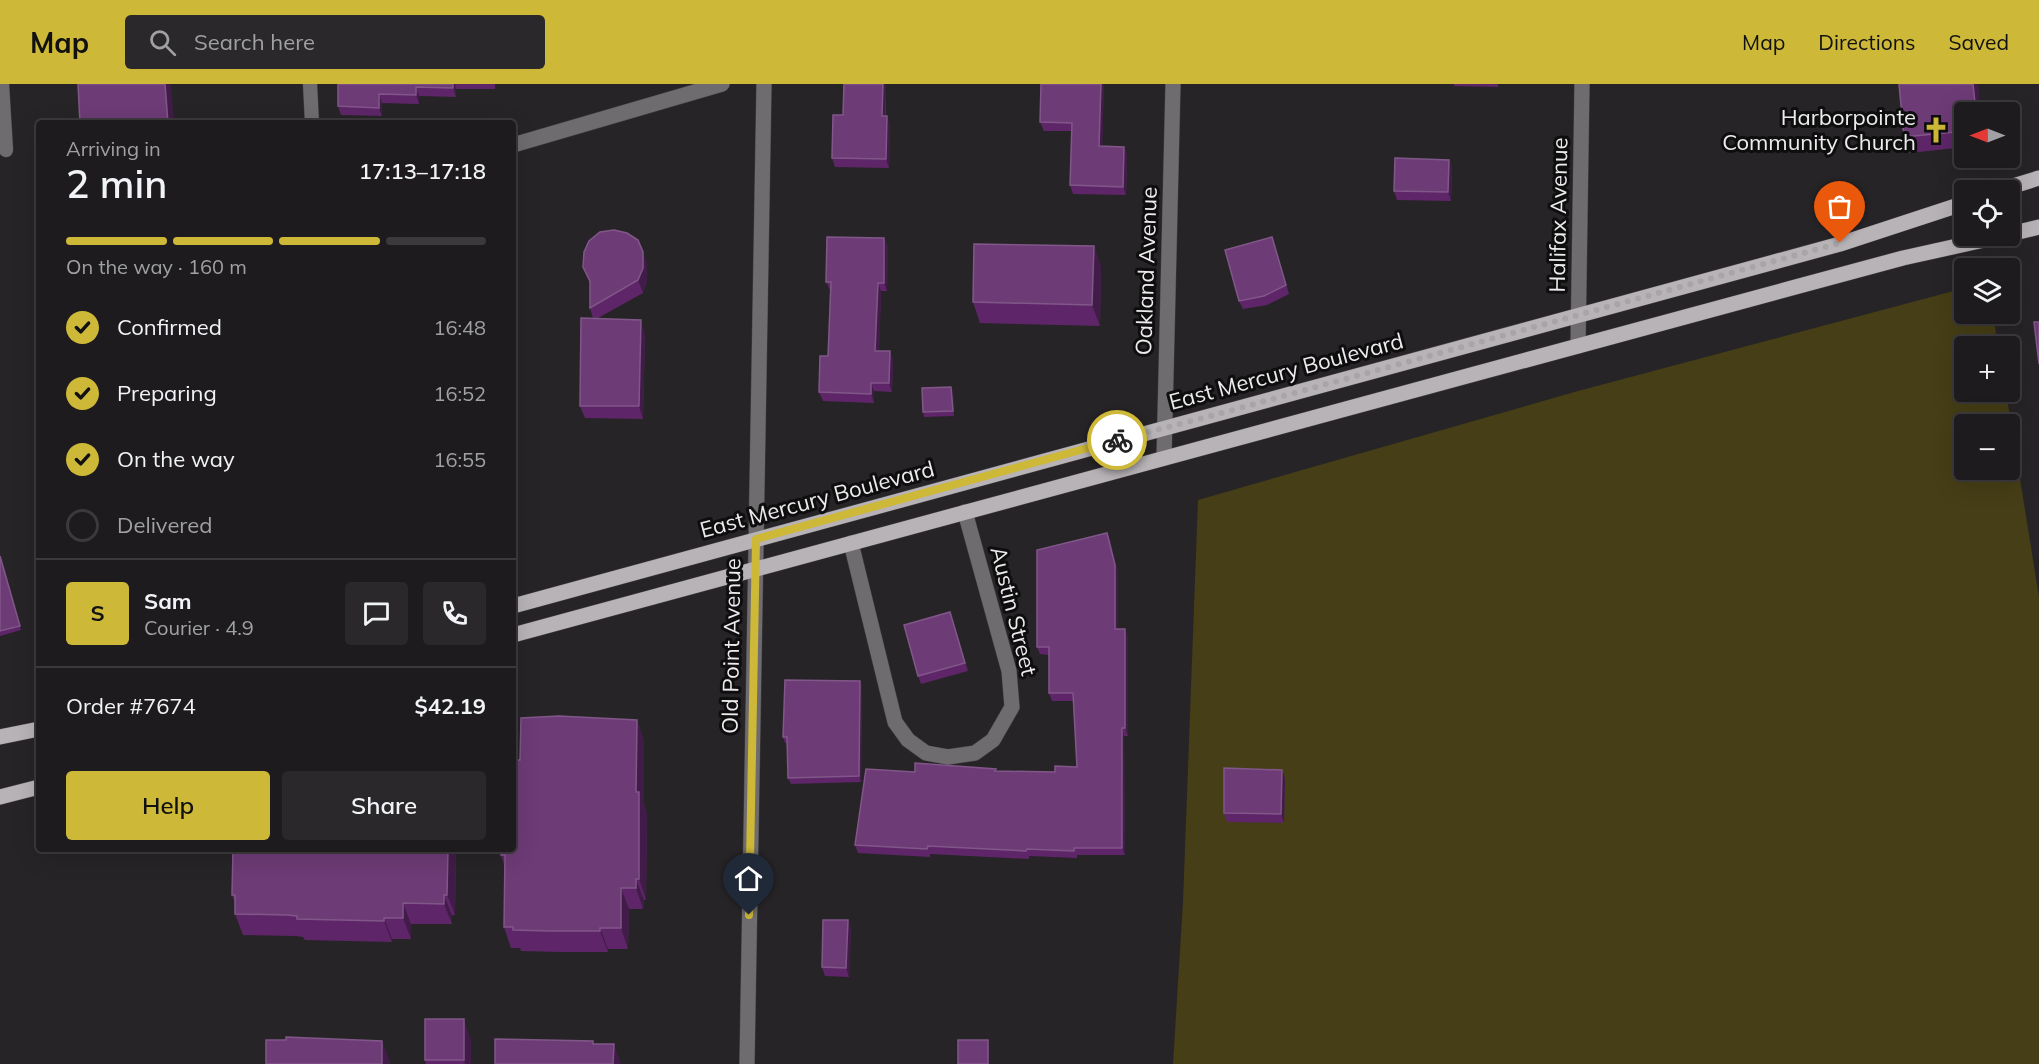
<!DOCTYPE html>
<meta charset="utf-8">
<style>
body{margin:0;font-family:Mulish,sans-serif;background:#2a282a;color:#f1f3f6;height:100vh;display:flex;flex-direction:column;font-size:22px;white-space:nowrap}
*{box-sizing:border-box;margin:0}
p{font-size:20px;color:#a0a1a4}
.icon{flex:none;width:33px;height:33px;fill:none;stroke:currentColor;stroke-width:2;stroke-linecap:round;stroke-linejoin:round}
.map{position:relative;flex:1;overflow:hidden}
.details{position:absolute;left:36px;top:36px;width:480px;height:732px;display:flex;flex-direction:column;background:#1d1b1d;border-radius:6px;box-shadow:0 6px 24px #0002,0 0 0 2px #3b393b}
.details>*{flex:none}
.needle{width:39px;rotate:270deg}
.tools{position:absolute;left:1954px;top:18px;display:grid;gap:12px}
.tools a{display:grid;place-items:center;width:66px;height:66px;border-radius:6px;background:#1d1b1d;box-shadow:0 6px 24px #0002,0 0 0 2px #3b393b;font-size:30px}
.pin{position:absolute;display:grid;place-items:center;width:51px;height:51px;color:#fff;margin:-62px -26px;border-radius:50% 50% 50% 0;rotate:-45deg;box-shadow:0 0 6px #0007}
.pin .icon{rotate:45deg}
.courier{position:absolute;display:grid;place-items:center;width:60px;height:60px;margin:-30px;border:4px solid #ceb837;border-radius:50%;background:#fff;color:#222;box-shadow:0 2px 8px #0007}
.headline em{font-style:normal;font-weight:600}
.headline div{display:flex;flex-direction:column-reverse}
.headline{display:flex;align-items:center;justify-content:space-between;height:102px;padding:0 30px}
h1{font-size:39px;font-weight:600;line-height:45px}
.bar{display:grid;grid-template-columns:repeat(4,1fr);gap:9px 6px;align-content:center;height:72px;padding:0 30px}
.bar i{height:8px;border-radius:4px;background:#3b393b}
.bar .active{background:#ceb837}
.bar p{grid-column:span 4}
.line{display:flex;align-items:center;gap:15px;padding:0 30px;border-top:2px solid #3b393b}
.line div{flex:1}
.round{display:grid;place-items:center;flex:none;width:63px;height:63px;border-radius:6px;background:#2a282a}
ol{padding:0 30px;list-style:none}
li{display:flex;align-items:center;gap:18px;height:66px}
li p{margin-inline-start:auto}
li .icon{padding:6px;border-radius:50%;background:#ceb837;color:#111;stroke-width:4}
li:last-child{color:#a0a1a4}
li i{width:33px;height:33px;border:3px solid #3b393b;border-radius:50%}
.action{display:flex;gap:12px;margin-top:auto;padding:12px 30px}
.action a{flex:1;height:69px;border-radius:6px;background:#ceb837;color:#111;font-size:24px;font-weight:600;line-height:69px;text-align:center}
.action a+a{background:#2a282a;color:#f1f3f6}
header{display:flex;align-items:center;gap:36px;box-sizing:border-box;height:84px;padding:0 30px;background:#ceb837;color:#111}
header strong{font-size:28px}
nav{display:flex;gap:33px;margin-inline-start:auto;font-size:21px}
.search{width:420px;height:54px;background:#2a282a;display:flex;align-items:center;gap:15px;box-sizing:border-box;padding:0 21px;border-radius:6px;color:#a0a1a4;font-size:22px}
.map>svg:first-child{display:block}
.green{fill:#453e16;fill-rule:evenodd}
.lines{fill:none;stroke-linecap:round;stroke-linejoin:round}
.lane-casing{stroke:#434043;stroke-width:15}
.street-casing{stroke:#434043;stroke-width:16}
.primary-casing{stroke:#434043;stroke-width:16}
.lane{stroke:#6e6c6e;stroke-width:14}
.street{stroke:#6e6c6e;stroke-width:15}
.primary{stroke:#b7b3b7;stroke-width:15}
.wall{fill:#5e2668}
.shaded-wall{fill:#411c48}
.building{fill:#6d3b76;stroke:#815789;stroke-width:1.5}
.done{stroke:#a8a5a8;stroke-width:6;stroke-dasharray:0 10.8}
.route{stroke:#ceb837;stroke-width:8}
.labels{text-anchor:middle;stroke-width:6;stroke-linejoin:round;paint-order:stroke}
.poi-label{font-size:22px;fill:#edebed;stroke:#0f0e0f;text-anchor:end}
.street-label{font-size:22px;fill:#edebed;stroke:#0f0e0f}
</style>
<header>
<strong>Map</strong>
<div class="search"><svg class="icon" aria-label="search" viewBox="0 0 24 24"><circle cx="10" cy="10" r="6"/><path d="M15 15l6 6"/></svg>Search here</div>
<nav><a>Map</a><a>Directions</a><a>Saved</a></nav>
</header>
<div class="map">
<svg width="2039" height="980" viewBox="0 0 2039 980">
<rect width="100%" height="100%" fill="#272427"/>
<path class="green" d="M1965,204v26h28l5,32h-33v46h41l33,205v467h-866l10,-162 15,-402 380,-109zM1965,340h45v46h-45z"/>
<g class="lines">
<g class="lane-casing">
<g id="lane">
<polyline points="2,0 6,66"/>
<polyline points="310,0 312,39"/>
</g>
</g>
<g class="street-casing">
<g id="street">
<polyline points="513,61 722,0"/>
<polyline points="1578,262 1582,0"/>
<polyline points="1164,374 1173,0"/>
<polyline points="851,459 895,638 908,656 926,669 948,673 975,669 993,656 1012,623 1009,587 965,428"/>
<polyline points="747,980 764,0"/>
</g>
</g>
<g class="primary-casing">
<g id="primary">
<polyline points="2000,106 2039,94"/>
<polyline points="2010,150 2039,143"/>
<polyline points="513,522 1840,160 1965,119"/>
<polyline points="513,551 1788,205 1903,174 2002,152"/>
<polyline points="0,653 39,645"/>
<polyline points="0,713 39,703"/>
</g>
</g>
<use href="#lane" class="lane"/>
<use href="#street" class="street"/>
<use href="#primary" class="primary"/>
</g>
<g class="wall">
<polygon points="338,0 495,0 495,5 456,5 456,13 419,12 419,20 382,19 382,32 341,31 338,22"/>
<polygon points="844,0 886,0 886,32 890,41 889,84 835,83 832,74 843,31"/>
<polygon points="1041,0 1104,0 1102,62 1124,63 1127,71 1126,111 1073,110 1070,101 1072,47 1044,47 1040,38"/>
<polygon points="1454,0 1498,0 1498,3 1454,2"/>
<polygon points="1978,0 1980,28 1965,28 1965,63 1909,69 1904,53"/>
<polygon points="1449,76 1452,84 1451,117 1397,116 1394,107"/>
<polygon points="884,154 888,163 887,207 881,207 879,267 890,267 893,276 892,308 874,307 874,319 823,317 819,308 828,272 830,206 826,198"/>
<polygon points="1275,161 1289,210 1267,221 1243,225 1239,217"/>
<polygon points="1094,162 1101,183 1100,242 980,239 973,218"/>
<polygon points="647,180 647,197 643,209 598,234 645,249 643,335 585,334 580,322 593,234 590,224 590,200 583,183"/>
<polygon points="953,307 954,332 924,333 923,328"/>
<polygon points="1107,449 1110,456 1118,489 1118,545 1128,553 1128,652 1124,652 1125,771 1077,771 1077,774 1029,772 1029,775 930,770 930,773 858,769 855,761 915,688 996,685 996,687 1055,688 1077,683 1073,617 1052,617 1049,609 1049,571 1040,570 1037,563"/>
<polygon points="0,471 21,546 0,552"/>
<polygon points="953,537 968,587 921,600 918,592"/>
<polygon points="860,597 862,603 861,698 791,700 788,694 787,659 785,659 783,653"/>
<polygon points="637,636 644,657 644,721 647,729 646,816 644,816 643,825 629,825 628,865 608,865 608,868 559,868 521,867 520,864 511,864 504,843 504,781 501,771 520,676"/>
<polygon points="1285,694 1284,739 1227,738 1224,729"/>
<polygon points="456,765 455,831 452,831 452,840 411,840 411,855 392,855 392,858 305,856 303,853 296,852 243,851 235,830 235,819 232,811"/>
<polygon points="848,836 851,845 849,893 825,892 822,883"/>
<polygon points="471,956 471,980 426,980 425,976"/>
</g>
<g class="shaded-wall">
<polygon points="165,0 171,0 174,39 168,39"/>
<polygon points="453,0 455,0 456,5 456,13 453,4"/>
<polygon points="883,0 886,0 885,41 882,32"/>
<polygon points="1101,0 1104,0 1102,71 1099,62"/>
<polygon points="1973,0 1978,0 1980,28 1976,28"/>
<polygon points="416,3 419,12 419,20 416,11"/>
<polygon points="379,10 382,19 382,32 379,24"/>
<polygon points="887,32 890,41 889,84 886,75"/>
<polygon points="1124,63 1127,71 1126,111 1123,103"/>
<polygon points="1449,76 1452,84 1451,117 1448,108"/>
<polygon points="884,154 888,163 887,207 884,199"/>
<polygon points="1094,162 1101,183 1100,242 1092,221"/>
<polygon points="643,168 647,180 647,197 643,209 638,196"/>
<polygon points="878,199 881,207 879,276 875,267"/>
<polygon points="641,236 645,249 643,335 639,322"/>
<polygon points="890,267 893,276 892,308 889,299"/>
<polygon points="871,299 874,307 874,319 871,310"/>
<polygon points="951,303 953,307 954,332 953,327"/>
<polygon points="1107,449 1110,456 1118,489 1118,552 1115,545"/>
<polygon points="1125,545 1128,553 1128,652 1125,644"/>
<polygon points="860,597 862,603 861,698 859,692"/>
<polygon points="637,636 644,657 644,721 647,729 646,816 639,795 636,708"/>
<polygon points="1122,644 1124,652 1125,771 1122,764"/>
<polygon points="1282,686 1285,694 1284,739 1281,730"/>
<polygon points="448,765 456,765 455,831 447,811"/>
<polygon points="636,795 644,816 643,825 636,804"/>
<polygon points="621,804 629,825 628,865 621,844"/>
<polygon points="444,811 452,831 452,840 444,820"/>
<polygon points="403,819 411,840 411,855 403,834"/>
<polygon points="384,834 392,855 392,858 384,837"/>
<polygon points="848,836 851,845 849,893 846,884"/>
<polygon points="600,844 608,865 608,868 600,847"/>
<polygon points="464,935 471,956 471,980 465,980 464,976"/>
<polygon points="988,956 989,961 989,980 988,980"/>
<polygon points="382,957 390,977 390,980 382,980"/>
<polygon points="614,960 621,980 613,980"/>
</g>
<g class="building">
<polygon points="78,0 165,0 168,39 80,39"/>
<polygon points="338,0 453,0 453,4 416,3 416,11 379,10 379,24 338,22"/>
<polygon points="844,0 883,0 882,32 887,32 886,75 832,74 833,31 843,31"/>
<polygon points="1041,0 1101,0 1099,62 1124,63 1123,103 1070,101 1072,39 1040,38"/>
<polygon points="1899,0 1973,0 1976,28 1965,28 1965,47 1904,53"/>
<polygon points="1395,74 1449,76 1448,108 1394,107"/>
<polygon points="614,146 627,149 638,156 643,168 643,184 638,196 590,224 590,197 583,183 584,168 589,157 600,148"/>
<polygon points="827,153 884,154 884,199 878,199 875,267 890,267 889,299 871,299 871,310 819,308 820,272 828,272 831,198 826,198"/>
<polygon points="1272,153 1286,201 1264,212 1239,217 1225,166"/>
<polygon points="974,160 1094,162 1092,221 973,218"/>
<polygon points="581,234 641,236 639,322 580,322"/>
<polygon points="2034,238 2039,238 2039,280"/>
<polygon points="951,303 953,327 923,328 922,304"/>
<polygon points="1107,449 1115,481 1115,545 1125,545 1125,644 1122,644 1122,764 1074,764 1074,767 1027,765 1026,767 928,762 927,765 855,761 866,685 915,688 915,679 996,685 995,687 1055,688 1055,682 1077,683 1073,609 1049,609 1049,563 1037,563 1037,466"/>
<polygon points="0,472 20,542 0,547"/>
<polygon points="950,528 965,579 918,592 904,541"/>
<polygon points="785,596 860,597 859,692 788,694 787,653 783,653"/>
<polygon points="559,632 637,636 636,708 639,708 639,795 636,795 636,804 621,804 621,844 600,844 600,847 551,847 513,846 513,843 504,843 505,771 501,771 501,765 513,765 513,676 520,676 521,634"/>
<polygon points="1224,684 1282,686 1281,730 1224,729"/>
<polygon points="233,765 448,765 447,811 444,811 444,820 403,819 403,834 384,834 384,837 297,835 297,832 288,831 235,830 235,811 232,811"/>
<polygon points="823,836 848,836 846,884 822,883"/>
<rect x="425" y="935" width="39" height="41"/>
<polygon points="286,953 382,957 382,980 266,980 266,956 286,956"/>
<polygon points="495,955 593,957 593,960 614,960 613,980 495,980"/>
<rect x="958" y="956" width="30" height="24"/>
</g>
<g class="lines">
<polyline class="done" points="1117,356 1207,333 1840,159"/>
<polyline class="route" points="749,831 756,455 1117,356"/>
</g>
<defs>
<g id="church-bare" transform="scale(2.07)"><path d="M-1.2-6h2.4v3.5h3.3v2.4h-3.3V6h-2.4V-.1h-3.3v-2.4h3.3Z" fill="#ceb837" stroke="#0f0e0f" stroke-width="2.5" paint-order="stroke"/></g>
</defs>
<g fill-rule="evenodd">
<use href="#church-bare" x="1936" y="46"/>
</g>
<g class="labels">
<g class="poi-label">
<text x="1916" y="41">Harborpointe<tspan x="1916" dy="25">Community Church</tspan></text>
</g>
<g class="street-label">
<text transform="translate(1558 131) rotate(-89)" y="8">Halifax Avenue</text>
<text transform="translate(1146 187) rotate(-88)" y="8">Oakland Avenue</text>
<text transform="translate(1286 287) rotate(-15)" y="8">East Mercury Boulevard</text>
<text transform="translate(817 415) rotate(-15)" y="8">East Mercury Boulevard</text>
<text transform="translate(1014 527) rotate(76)" y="8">Austin Street</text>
<text transform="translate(731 562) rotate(-89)" y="8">Old Point Avenue</text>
</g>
</g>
</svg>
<div class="tools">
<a><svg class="needle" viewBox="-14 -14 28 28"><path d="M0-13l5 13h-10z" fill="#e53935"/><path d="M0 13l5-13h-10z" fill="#a0a1a4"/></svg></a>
<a><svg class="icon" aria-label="locate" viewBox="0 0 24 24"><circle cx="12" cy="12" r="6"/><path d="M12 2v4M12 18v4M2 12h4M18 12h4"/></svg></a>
<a><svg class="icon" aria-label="layers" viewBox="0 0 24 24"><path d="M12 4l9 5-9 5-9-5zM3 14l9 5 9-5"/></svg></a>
<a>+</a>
<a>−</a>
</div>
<div class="pin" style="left:1840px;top:159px;background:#ea580c"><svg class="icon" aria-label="bag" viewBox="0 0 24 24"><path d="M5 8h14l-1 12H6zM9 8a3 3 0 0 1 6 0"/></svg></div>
<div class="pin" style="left:749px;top:831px;background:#1f2937"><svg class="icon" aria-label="home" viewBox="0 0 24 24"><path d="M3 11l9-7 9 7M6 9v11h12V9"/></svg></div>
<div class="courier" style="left:1117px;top:356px"><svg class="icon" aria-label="bike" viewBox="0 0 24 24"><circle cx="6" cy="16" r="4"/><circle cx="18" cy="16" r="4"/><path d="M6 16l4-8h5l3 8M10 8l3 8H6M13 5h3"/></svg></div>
<section class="details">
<div class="headline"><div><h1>2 min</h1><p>Arriving in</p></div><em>17:13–17:18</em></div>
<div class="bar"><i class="active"></i><i class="active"></i><i class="active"></i><i></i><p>On the way · 160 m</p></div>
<ol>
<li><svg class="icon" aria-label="check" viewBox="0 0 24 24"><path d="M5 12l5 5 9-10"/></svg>Confirmed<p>16:48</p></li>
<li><svg class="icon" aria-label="check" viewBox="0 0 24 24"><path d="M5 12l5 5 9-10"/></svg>Preparing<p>16:52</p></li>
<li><svg class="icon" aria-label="check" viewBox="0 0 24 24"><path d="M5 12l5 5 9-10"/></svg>On the way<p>16:55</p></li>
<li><i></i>Delivered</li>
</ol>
<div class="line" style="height:108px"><b class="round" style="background:#ceb837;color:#111">S</b><div><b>Sam</b><p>Courier · 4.9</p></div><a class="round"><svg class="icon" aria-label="chat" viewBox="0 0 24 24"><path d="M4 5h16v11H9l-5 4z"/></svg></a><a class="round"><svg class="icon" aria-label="phone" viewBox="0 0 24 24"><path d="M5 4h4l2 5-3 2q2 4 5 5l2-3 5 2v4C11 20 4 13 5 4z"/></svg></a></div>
<div class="line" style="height:78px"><div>Order #7674</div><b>$42.19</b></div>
<div class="action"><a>Help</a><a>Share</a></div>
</section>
</div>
